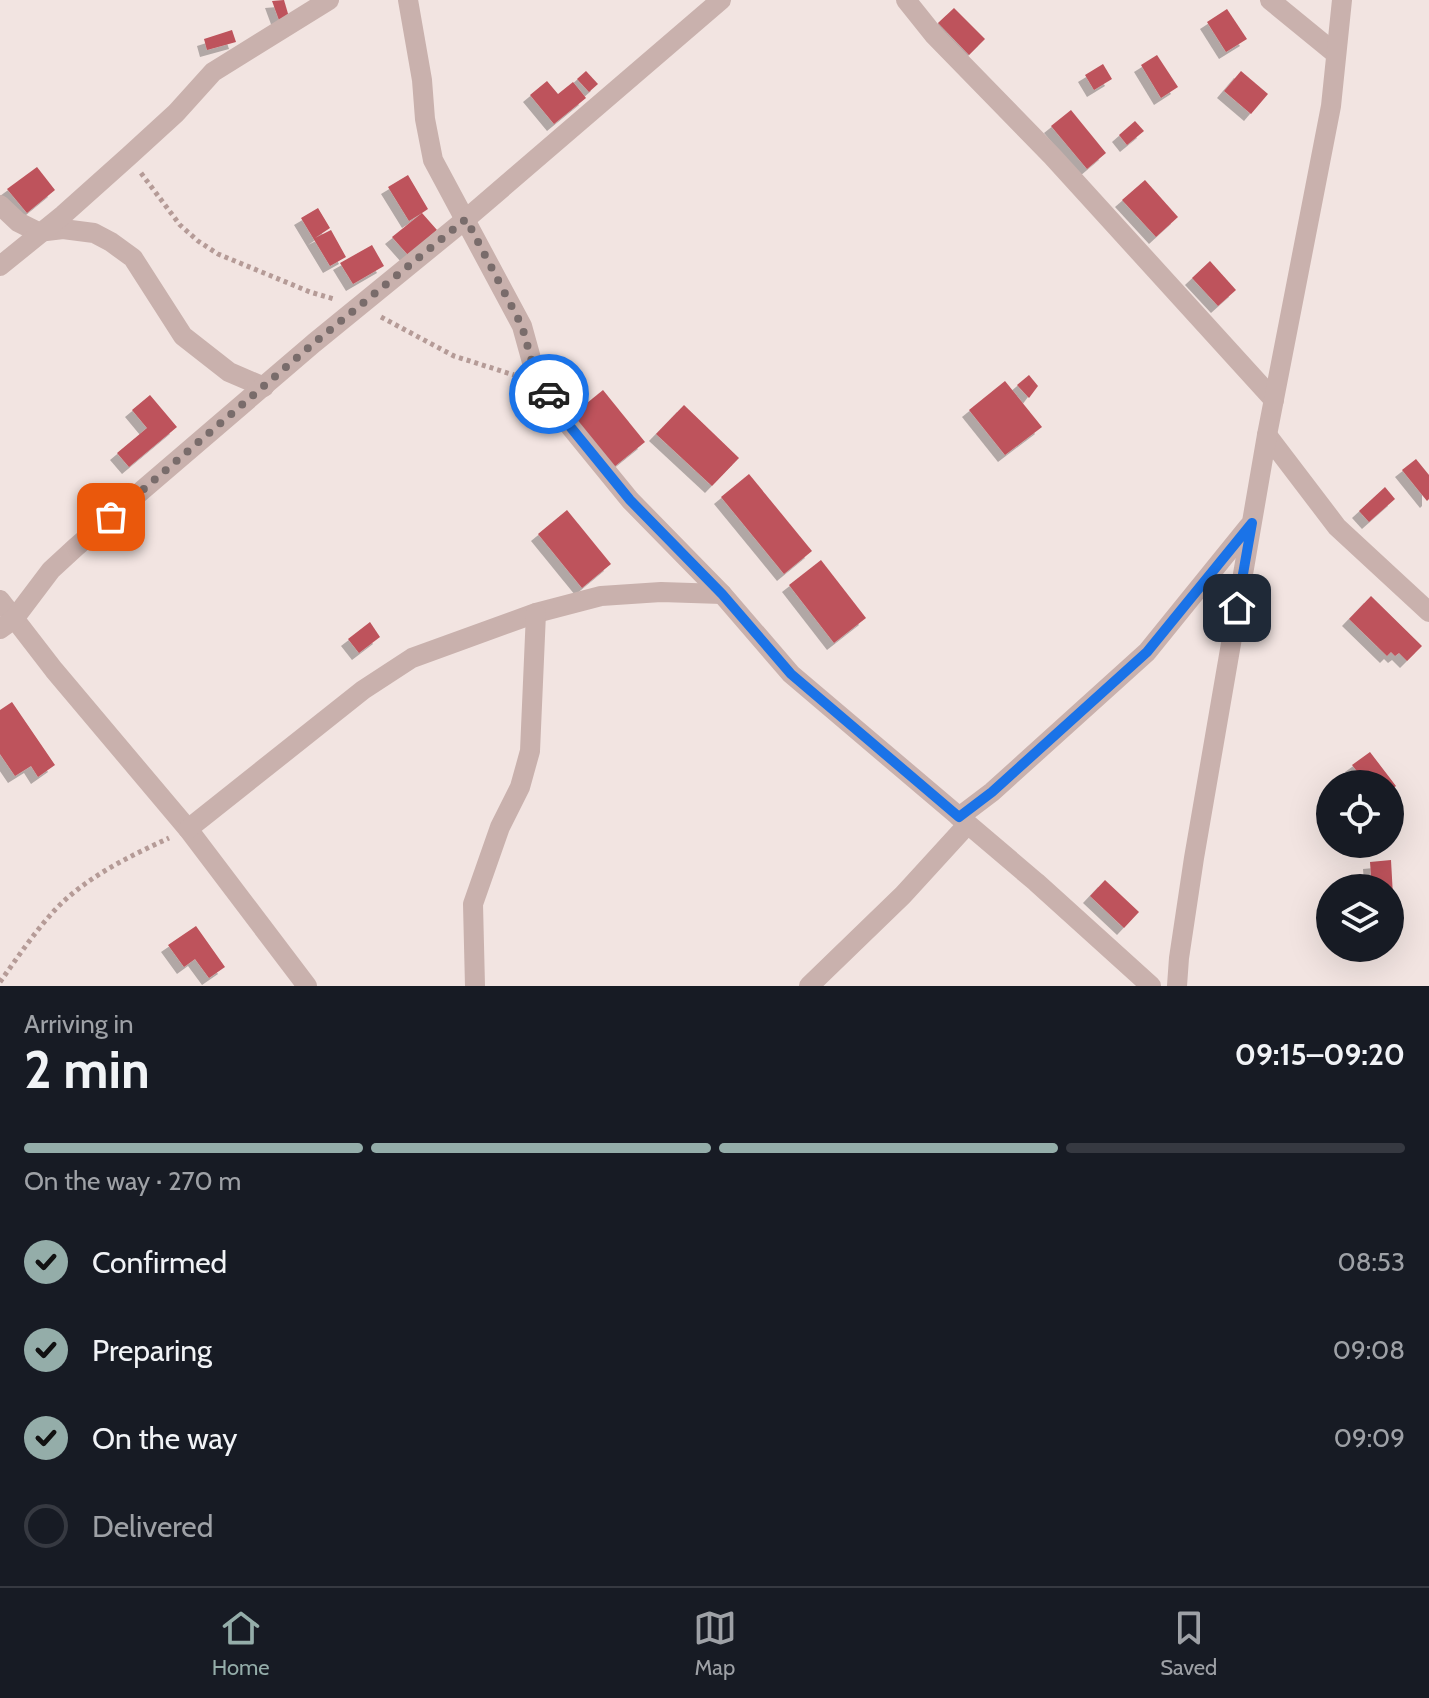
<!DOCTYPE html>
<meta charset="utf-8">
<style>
body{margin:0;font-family:Cabin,sans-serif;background:#242831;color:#f1f3f6;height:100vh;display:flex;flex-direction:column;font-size:30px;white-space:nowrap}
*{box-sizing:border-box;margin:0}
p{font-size:26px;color:#9ea1a6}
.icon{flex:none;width:44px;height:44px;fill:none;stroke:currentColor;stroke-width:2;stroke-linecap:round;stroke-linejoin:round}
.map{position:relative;height:986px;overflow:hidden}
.sheet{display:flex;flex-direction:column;background:#171b24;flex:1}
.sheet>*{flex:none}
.fabs{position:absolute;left:1316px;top:770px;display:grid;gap:16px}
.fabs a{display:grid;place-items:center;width:88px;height:88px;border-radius:50%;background:#171b24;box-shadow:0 8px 32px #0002;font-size:40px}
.pin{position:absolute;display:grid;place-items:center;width:68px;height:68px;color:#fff;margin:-34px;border-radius:16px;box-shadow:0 4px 12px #0006}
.courier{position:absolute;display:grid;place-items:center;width:80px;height:80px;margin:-40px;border:6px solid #1a73e8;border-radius:50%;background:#fff;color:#222;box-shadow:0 2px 10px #0007}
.summary em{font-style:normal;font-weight:700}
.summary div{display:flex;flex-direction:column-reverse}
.summary{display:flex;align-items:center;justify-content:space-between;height:136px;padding:0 24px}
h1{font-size:52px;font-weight:700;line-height:60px}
.bar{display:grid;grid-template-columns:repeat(4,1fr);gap:12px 8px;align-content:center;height:96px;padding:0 24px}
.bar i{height:10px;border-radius:6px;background:#363941}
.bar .current{background:#94ada9}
.bar p{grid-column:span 4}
ol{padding:0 24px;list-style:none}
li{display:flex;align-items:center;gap:24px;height:88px}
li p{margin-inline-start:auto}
li .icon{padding:8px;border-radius:50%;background:#94ada9;color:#111;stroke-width:4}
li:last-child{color:#9ea1a6}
li i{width:44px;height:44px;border:4px solid #363941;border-radius:50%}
.dock{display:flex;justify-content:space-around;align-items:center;height:112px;border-top:2px solid #363941;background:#171b24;font-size:22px;color:#9ea1a6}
.dock a{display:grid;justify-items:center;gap:4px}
.dock .current{color:#94ada9}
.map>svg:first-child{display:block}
.building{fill:#be535b;filter:url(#shadow)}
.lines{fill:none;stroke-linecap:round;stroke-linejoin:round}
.path{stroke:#b59b97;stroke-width:5;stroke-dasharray:4 4;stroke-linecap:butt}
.street{stroke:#c9b1ad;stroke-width:20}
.done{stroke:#796c6b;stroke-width:8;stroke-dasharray:0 14.4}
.route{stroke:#1a73e8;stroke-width:10}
</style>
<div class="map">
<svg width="1429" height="986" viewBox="0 0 1429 986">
<defs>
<filter id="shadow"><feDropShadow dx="-7" dy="7" stdDeviation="0" flood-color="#0004"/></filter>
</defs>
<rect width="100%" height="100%" fill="#f2e4e1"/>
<g class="building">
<polygon points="284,0 289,17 279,20 272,1"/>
<polygon points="954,8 985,39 969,55 938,23"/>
<polygon points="1227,9 1247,39 1226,52 1207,22"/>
<polygon points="232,30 236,42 207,50 204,39"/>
<polygon points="1157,55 1178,87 1161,98 1141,65"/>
<polygon points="1103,64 1112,79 1094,90 1085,75"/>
<polygon points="586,71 598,84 589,92 577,79"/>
<polygon points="1241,71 1268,94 1251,114 1224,91"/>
<polygon points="547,81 558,94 573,82 586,98 554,124 530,95"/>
<polygon points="1071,110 1106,153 1087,169 1051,126"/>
<polygon points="1135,121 1144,131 1127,145 1119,135"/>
<polygon points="37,167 55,190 27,213 7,189"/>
<polygon points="408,175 428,209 422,213 437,230 408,255 392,237 422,213 409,221 388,187"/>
<polygon points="1145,180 1178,217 1156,237 1122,200"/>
<polygon points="318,208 330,228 315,238 331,230 346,257 330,266 301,218"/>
<polygon points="372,245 384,266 353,284 340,263"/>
<polygon points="1210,261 1236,290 1218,306 1192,278"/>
<polygon points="1029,375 1038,386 1029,398 1017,385"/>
<polygon points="1005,381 1042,427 1005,455 969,410"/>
<polygon points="603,390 645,442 614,467 571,416"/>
<polygon points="150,395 177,427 129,467 117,453 147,428 132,410"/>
<polygon points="684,405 739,458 712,486 656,434"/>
<polygon points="1416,459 1429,475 1429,499 1427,501 1402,470"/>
<polygon points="749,474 812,551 784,574 721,497"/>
<polygon points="1385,487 1395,499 1369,522 1359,511"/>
<polygon points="567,510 611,564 582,588 538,534"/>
<polygon points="821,560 866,618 834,643 789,585"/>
<polygon points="1371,596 1422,646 1407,661 1399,653 1395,656 1391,652 1387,656 1349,619"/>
<polygon points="370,622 380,637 359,653 348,639"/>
<polygon points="12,702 55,765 38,777 31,766 15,776 0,754 0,710"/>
<polygon points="1370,752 1396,786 1390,791 1390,784 1367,784 1352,765"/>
<polygon points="1391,860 1393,896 1390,897 1390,888 1372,888 1370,862"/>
<polygon points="1105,880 1139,912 1124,928 1090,896"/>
<polygon points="196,926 225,967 209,978 195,959 184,967 168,945"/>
</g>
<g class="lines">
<g class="path">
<polyline points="141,173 180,225 198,241 218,254 310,292 334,299"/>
<polyline points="381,317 454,356 514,375"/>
<path d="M0,982c17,-24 34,-49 53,-70 31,-34 75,-55 116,-74"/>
</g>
<g class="street">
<polyline points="408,0 422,80 425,119 433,160 522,326 535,373 568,424 630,500 722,594 791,674 1036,882 1151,986"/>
<polyline points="906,0 934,35 1052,156 1274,400"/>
<polyline points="1270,0 1336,54"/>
<polyline points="0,205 18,222 38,232 63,229 94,233 111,242 133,258 183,336 229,372 264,387"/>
<polyline points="0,266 63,215 129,156 176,113 213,72 329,0"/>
<polyline points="1267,435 1337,527 1429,612"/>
<polyline points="0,600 54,670 188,829 307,986"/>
<polyline points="0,629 14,619 51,570 76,547 314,343 466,219 721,0"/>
<polyline points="959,817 992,792 1147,652 1249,526"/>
<polyline points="188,829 363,690 412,658 536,613 601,596 661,592 722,594"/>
<polyline points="475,986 473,904 500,827 520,787 530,751 536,613"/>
<polyline points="809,986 903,895 967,825"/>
<polyline points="1177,986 1179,958 1194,858 1267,435 1331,106 1342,0"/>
</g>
</g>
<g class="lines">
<polyline class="done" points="111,517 314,343 466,219 522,326 535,373 549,394"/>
<polyline class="route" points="549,394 568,424 630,500 722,594 791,674 959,817 992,792 1147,652 1252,523 1237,608"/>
</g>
</svg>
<div class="fabs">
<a><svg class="icon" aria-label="locate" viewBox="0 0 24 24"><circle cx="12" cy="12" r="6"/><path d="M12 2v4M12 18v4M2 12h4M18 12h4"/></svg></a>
<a><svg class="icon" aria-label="layers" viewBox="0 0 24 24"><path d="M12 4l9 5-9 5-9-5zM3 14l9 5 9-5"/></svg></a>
</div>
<div class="pin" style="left:111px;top:517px;background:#ea580c"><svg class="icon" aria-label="bag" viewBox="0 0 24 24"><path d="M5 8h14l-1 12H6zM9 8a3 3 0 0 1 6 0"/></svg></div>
<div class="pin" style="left:1237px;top:608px;background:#1f2937"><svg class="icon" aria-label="home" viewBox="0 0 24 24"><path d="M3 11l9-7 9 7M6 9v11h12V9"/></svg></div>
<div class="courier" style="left:549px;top:394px"><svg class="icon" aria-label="car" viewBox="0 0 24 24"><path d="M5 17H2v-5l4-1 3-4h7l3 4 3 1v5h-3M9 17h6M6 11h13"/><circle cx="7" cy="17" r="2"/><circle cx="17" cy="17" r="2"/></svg></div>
</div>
<section class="sheet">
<div class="summary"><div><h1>2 min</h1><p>Arriving in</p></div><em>09:15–09:20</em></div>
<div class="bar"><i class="current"></i><i class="current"></i><i class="current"></i><i></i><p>On the way · 270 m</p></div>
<ol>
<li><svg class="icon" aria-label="check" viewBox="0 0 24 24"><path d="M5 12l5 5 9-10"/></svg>Confirmed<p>08:53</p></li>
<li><svg class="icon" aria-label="check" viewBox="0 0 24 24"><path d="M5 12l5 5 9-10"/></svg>Preparing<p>09:08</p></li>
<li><svg class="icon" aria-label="check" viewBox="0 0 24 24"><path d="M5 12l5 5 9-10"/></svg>On the way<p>09:09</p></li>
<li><i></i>Delivered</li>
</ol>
</section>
<nav class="dock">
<a class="current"><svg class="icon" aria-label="home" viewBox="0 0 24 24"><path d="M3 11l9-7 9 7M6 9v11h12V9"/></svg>Home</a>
<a><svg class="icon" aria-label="map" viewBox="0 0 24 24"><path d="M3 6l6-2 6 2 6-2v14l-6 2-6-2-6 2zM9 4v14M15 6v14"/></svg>Map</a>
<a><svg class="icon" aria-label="saved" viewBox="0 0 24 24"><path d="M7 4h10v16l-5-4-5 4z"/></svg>Saved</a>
</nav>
